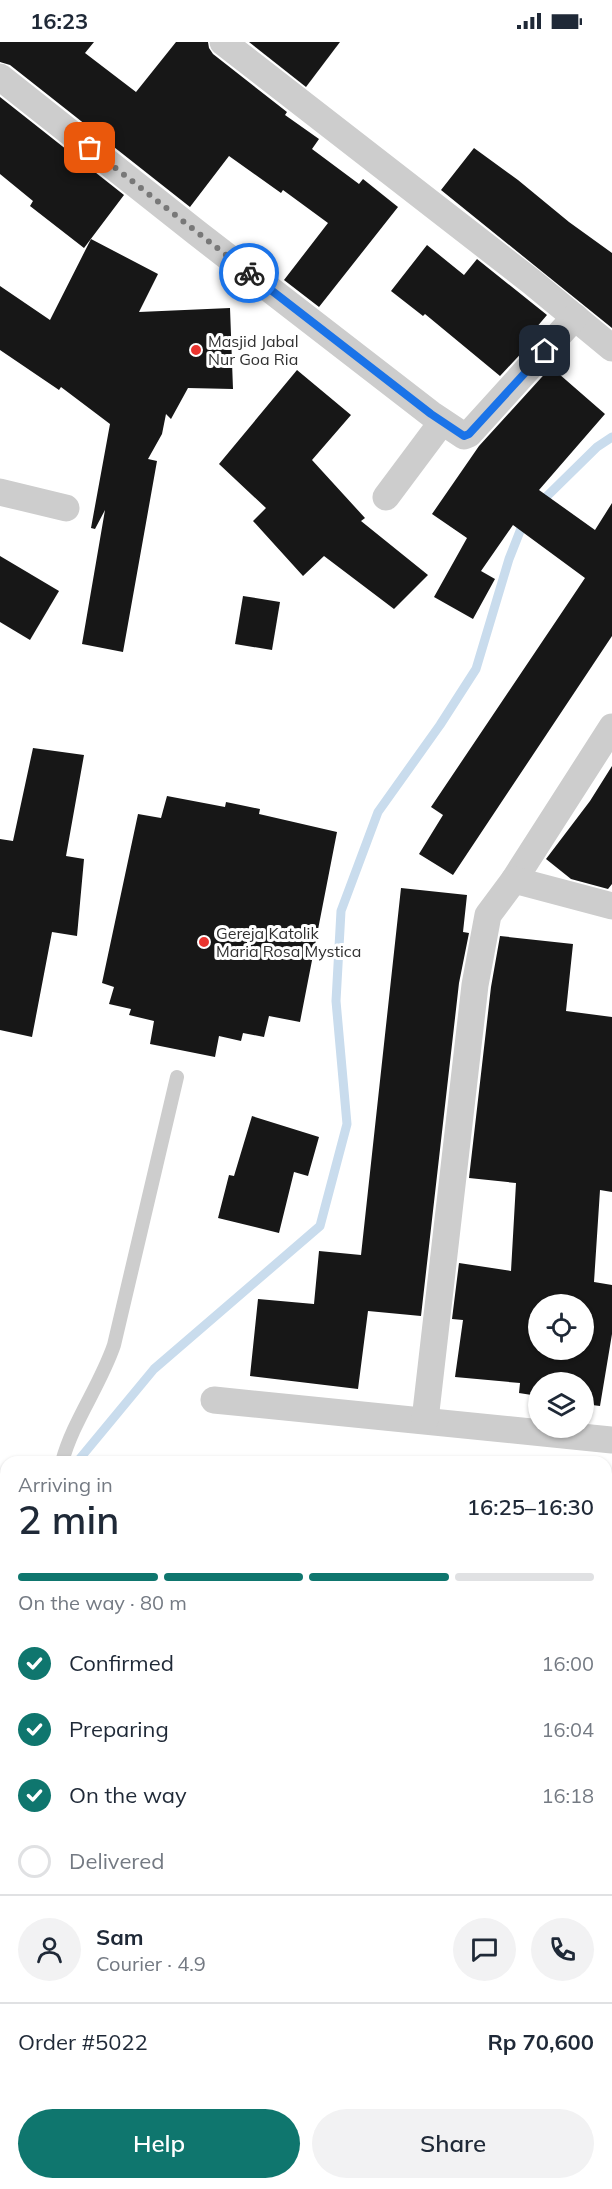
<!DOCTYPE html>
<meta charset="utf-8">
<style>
body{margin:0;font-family:Mulish,sans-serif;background:#f2f2f3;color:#1f2937;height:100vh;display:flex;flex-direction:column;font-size:22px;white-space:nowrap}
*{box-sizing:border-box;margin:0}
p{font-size:20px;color:#747a83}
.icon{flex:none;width:33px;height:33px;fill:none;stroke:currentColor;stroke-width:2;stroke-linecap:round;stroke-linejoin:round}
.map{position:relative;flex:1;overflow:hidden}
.side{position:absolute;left:0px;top:1414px;width:612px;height:734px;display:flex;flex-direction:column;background:#fff;border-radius:18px 18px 0 0;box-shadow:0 2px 4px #0004}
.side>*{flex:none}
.buttons{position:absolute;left:528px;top:1252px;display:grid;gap:12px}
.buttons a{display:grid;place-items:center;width:66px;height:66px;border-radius:50%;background:#fff;box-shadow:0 2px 4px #0004;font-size:30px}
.pin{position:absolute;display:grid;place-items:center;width:51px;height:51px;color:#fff;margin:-26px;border-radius:12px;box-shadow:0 3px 9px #0006}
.courier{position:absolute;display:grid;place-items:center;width:60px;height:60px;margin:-30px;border:4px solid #1a73e8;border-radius:50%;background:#fff;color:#222;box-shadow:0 2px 8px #0007}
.head em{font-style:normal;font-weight:600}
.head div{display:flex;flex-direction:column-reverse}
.head{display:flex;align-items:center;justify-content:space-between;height:102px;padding:0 18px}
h1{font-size:39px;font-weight:600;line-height:45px}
.bar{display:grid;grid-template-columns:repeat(4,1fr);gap:9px 6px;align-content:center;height:72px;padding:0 18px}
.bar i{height:8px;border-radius:4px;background:#e0e1e3}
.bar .on{background:#0f766e}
.bar p{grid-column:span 4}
.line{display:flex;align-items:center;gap:15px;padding:0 18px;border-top:2px solid #e0e1e3}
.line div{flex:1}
.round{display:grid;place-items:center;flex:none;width:63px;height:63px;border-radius:32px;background:#f2f2f3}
ol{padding:0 18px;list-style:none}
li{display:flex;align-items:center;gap:18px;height:66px}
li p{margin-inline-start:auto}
li .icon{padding:6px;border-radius:50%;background:#0f766e;color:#fff;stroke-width:4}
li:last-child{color:#747a83}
li i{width:33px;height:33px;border:3px solid #e0e1e3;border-radius:50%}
.action{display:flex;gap:12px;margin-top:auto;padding:12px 18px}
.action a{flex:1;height:69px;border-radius:36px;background:#0f766e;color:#fff;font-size:24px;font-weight:600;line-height:69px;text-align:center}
.action a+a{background:#f2f2f3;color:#1f2937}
.status{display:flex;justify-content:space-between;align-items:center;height:42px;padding:0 30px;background:#fff;direction:ltr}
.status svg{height:16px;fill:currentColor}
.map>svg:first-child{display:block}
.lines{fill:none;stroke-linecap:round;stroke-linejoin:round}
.stream{stroke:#c9dced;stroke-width:9}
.building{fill:#171717;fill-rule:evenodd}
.lane{stroke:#cdcdcd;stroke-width:14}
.street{stroke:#cdcdcd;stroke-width:27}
.highway{stroke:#979797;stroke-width:33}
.done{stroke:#787878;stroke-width:6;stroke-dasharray:0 10.8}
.route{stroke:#1a73e8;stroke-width:8}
.poi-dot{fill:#ea342f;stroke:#fff;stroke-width:2}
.labels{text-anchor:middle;stroke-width:6;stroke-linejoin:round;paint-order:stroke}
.poi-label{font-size:16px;fill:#303030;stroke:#fff;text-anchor:start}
</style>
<div class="status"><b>16:23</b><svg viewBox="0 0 49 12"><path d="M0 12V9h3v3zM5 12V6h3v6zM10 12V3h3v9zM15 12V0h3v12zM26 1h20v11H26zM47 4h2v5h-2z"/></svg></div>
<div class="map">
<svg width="612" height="2147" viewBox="0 0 612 2147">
<rect width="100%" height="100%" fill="#fff"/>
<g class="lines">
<g class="stream">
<polyline points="539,462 597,405 612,395"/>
<polyline points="77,1420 154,1327 320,1184 347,1082 336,959 341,869 378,770 440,683 476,627 509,517 524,479"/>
<polyline points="0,1718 6,1710"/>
</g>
</g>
<g class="building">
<polygon points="0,0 94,0 85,11 136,50 176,0 208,0 209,6 213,12 287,70 285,73 319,97 312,107 359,142 363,137 398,165 319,265 284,238 328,181 283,148 281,151 229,114 190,165 10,23 0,20"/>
<polygon points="249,0 340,0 306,45"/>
<polygon points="0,55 124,153 84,206 30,164 33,159 0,132"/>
<polygon points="474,106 518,138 569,180 612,211 612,286 441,148"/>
<polygon points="91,197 158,232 139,270 230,266 233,347 188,346 171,377 166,372 162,392 148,417 157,419 123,610 82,602 105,468 95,487 91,486 110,382 61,345 59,348 0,308 0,244 50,278"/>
<polygon points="427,203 464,233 477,217 547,273 524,300 528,304 500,334 425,272 423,274 391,249"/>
<polygon points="551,325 605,372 539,448 595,488 612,461 612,594 453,833 419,812 443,773 431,765 585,536 513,483 481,529 495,537 473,577 434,555 467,496 432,472 479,404"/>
<polygon points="297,328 351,373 312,418 365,476 361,479 428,533 394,567 324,514 303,534 253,479 266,466 219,422"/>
<polygon points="0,514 59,549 30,598 0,580"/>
<polygon points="243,554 280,560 272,608 235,602"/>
<polygon points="33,706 84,713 66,814 84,817 77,894 52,890 32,995 0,988 0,797 13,799"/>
<polygon points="612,724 612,842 608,847 571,837 546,817 590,759"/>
<polygon points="167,754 225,765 226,760 260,767 259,772 337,790 300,980 269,974 264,995 243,991 241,999 219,994 215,1015 150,1002 154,979 129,973 131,967 109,962 114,945 102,941 138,772 161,776"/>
<polygon points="401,846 467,853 463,890 469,891 459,941 421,1274 368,1269 358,1347 250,1334 258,1257 314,1262 319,1209 361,1213"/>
<path d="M500,894l73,8 -7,67 46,6v175l-12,-2 -6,92 18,3v49l-12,72 -16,-2v-21h-46v13l-19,-3 1,-10 -65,-6 8,-57 -11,-1 7,-56 52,8 5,-88 -47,-5 22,-191zM538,1263h46v45h-46z"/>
<polygon points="252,1074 319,1095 308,1134 294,1130 279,1191 218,1176 229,1133 234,1134"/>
</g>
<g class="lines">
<g class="lane">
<path d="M62,1420c11,-41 38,-76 52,-117l63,-268"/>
<polyline points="0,1699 6,1689"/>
</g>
<g class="street">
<polyline points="223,0 532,240 612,306"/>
<polyline points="0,35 197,191 431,372 464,394 469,392 575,275"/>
<polyline points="0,450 66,466"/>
<polyline points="386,455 442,380"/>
<polyline points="514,838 612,685"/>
<polyline points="214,1358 612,1398"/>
<polyline points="425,1378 475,943 488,873 514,838 612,864"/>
<polyline points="606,1686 612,1617"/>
</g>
<g class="highway">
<polyline points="0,1876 6,1877"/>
<polyline points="0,1935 6,1936"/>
<polyline points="606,1971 612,1971"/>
</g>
</g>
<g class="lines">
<polyline class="done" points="90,106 249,231"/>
<polyline class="route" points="249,231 431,372 464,394 469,392 545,309"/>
</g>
<g class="poi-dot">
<circle cx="196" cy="308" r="6"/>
<circle cx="204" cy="900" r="6"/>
</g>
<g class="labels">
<g class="poi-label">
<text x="208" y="305">Masjid Jabal<tspan x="208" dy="18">Nur Goa Ria</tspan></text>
<text x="216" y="897">Gereja Katolik<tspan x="216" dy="18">Maria Rosa Mystica</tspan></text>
</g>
</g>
</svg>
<div class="buttons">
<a><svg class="icon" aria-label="locate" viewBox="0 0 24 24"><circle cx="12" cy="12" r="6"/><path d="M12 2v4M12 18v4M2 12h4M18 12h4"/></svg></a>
<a><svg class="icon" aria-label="layers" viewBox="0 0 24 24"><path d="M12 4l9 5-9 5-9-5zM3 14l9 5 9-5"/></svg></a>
</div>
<div class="pin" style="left:90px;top:106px;background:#ea580c"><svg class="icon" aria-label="bag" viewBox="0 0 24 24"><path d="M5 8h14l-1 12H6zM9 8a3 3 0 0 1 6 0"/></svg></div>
<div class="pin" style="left:545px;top:309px;background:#1f2937"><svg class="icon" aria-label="home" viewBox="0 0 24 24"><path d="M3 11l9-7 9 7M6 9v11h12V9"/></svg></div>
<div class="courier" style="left:249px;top:231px"><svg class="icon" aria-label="bike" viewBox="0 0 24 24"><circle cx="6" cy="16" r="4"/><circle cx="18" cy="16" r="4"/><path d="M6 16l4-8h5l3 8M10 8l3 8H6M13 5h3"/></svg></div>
<section class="side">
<div class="head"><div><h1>2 min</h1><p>Arriving in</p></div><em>16:25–16:30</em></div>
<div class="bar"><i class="on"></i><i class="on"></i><i class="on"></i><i></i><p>On the way · 80 m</p></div>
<ol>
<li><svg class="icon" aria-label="check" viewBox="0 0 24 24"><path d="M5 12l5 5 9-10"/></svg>Confirmed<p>16:00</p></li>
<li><svg class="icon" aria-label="check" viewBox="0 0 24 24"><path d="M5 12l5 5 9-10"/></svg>Preparing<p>16:04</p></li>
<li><svg class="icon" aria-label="check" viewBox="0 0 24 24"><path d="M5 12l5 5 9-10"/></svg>On the way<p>16:18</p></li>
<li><i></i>Delivered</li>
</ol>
<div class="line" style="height:108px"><a class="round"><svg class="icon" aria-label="person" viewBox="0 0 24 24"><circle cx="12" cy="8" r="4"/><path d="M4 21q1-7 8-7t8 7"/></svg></a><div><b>Sam</b><p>Courier · 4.9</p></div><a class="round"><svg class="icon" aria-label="chat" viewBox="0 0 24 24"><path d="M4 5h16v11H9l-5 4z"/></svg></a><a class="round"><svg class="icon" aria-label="phone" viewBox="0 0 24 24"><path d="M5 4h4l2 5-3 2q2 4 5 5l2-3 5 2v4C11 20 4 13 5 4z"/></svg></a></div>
<div class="line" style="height:78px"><div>Order #5022</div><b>Rp 70,600</b></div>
<div class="action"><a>Help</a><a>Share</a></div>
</section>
</div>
